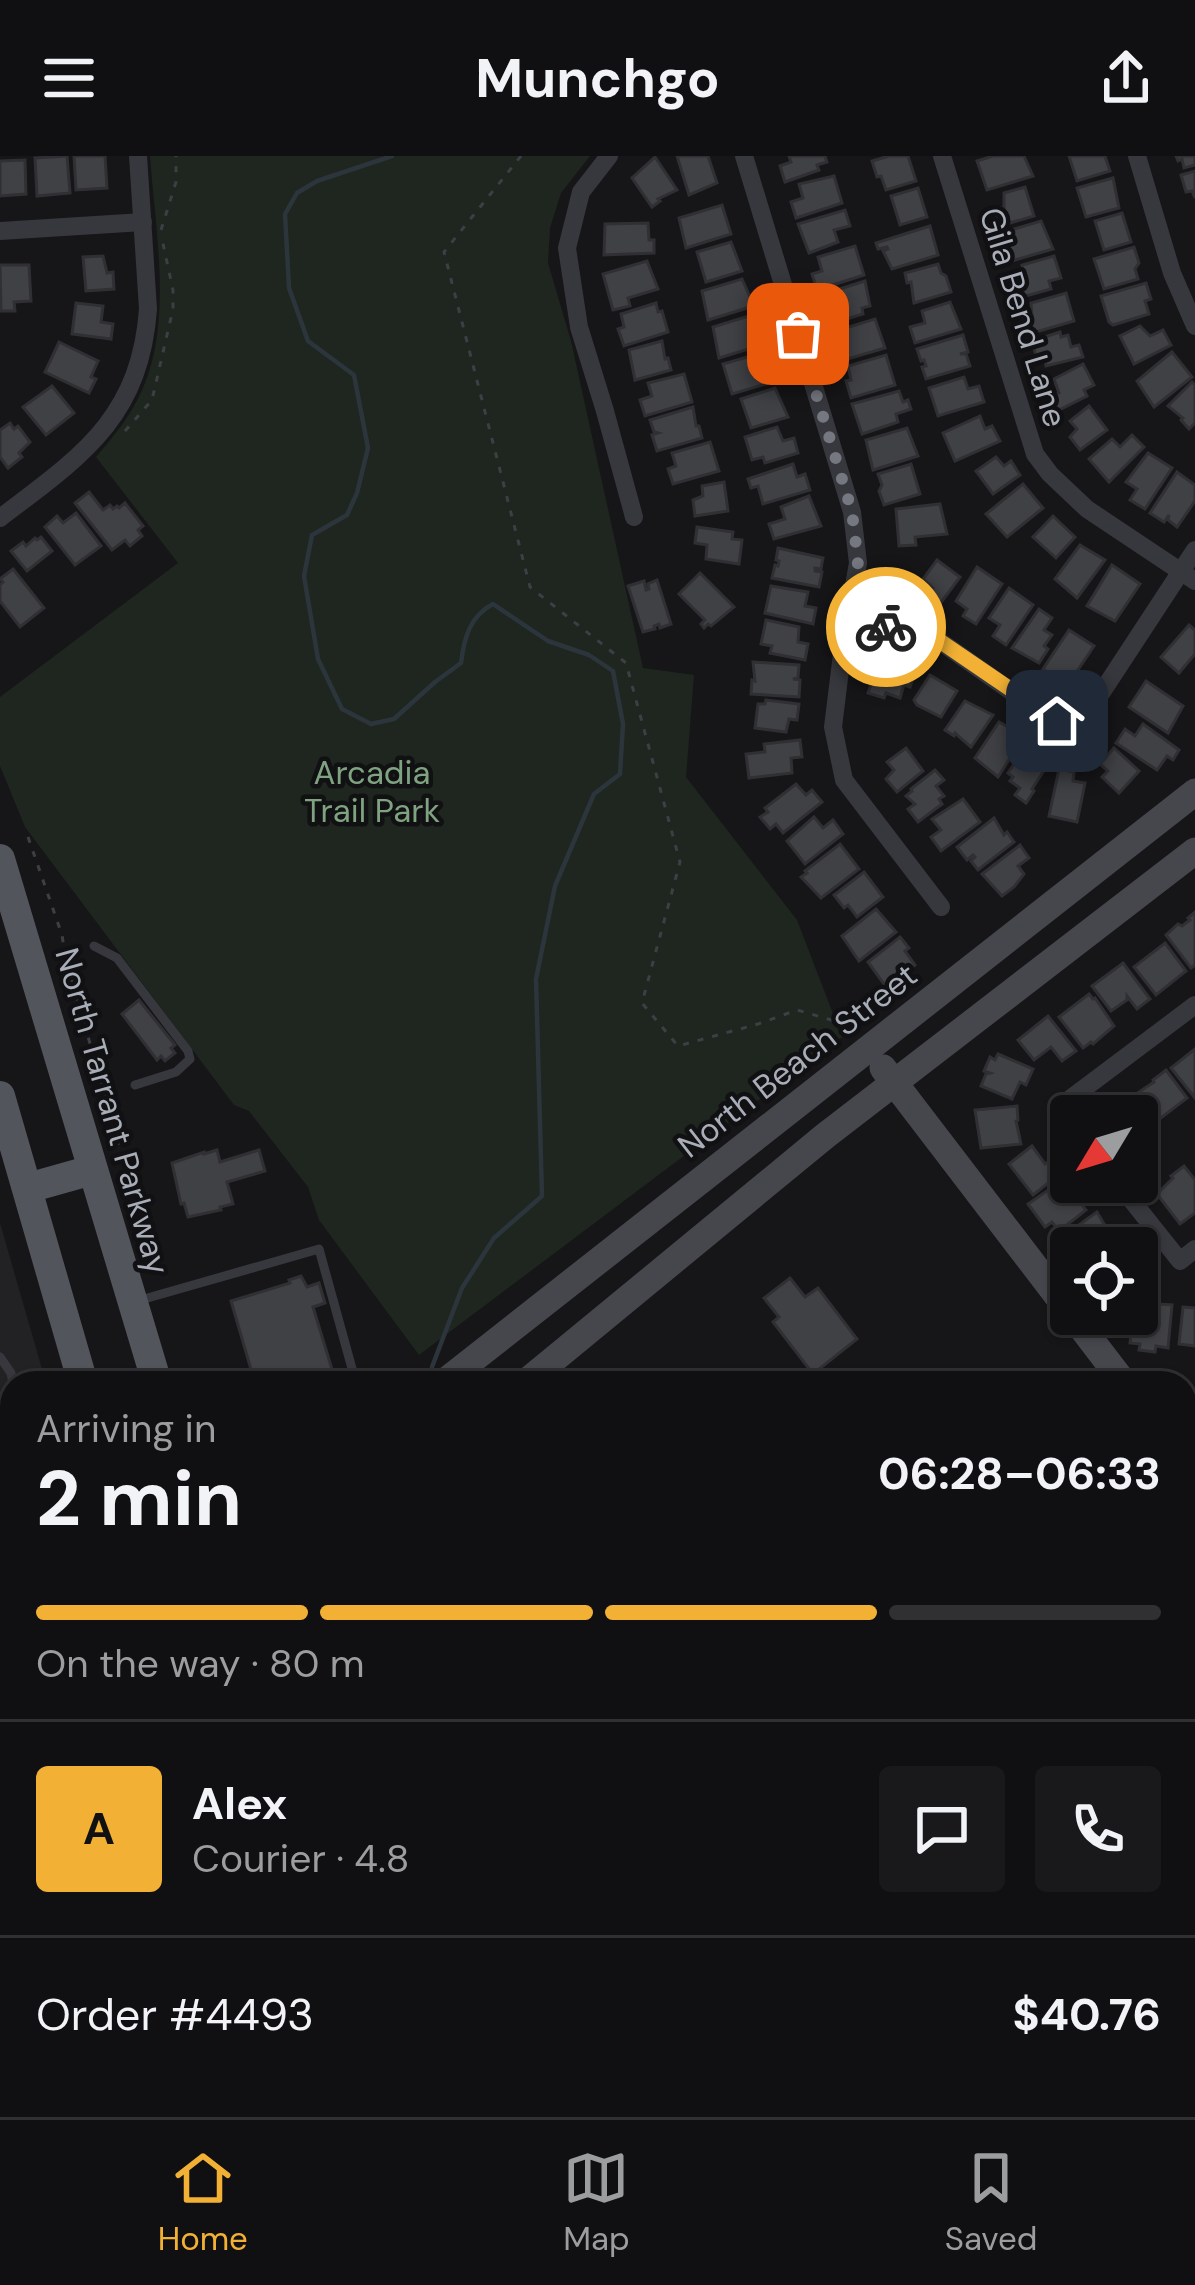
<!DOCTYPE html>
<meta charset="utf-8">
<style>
body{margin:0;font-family:"DM Sans",sans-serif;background:#19191b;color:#f1f3f6;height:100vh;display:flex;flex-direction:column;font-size:45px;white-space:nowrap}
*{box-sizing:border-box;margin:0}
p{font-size:39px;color:#9c9d9f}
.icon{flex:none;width:66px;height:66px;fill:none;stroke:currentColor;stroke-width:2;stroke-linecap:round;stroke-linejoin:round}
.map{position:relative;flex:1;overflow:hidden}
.details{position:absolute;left:0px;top:1215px;width:1197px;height:747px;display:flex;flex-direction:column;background:#101012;border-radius:36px 36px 0 0;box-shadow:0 3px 9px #0004,0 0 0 3px #303032}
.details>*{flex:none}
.needle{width:78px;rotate:232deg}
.tools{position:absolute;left:1050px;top:939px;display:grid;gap:24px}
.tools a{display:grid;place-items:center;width:108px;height:108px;border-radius:12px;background:#101012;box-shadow:0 3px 9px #0004,0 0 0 3px #303032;font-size:60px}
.pin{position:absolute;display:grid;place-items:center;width:102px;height:102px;color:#fff;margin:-51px;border-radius:24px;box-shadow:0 6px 18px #0006}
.courier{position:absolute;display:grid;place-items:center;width:120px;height:120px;margin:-60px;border:9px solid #f2b134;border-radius:50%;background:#fff;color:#222;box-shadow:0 3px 15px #0007}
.headline em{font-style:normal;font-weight:700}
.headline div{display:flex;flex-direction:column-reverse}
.headline{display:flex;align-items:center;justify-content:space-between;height:204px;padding:0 36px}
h1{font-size:78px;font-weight:700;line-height:90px}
.bar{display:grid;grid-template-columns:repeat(4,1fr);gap:18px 12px;align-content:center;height:144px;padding:0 36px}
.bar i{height:15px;border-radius:9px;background:#303032}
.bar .active{background:#f2b134}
.bar p{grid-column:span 4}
.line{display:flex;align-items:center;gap:30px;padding:0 36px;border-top:3px solid #303032}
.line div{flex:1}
.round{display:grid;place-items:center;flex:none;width:126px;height:126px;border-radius:12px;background:#19191b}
header{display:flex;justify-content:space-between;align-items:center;height:156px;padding:0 36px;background:#101012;font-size:54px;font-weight:700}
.tabs{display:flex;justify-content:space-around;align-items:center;height:168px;border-top:3px solid #303032;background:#101012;font-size:33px;color:#9c9d9f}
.tabs a{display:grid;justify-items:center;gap:6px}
.tabs .active{color:#f2b134}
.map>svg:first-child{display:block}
.built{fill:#222225}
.green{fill:#1e261f}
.water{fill:#2c353c}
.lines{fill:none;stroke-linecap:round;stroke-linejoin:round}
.stream{stroke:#2c353c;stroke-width:4.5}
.building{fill:#404145;stroke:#303034;stroke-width:3}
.path{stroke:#3d3f44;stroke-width:3;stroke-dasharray:6 9;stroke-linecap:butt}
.lane{stroke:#37383d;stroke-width:9}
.street{stroke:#37383d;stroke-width:18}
.secondary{stroke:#45474d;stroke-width:27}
.primary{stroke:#53555c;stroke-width:30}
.done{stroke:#757880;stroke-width:12;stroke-dasharray:0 21.6}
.route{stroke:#f2b134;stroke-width:15}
.labels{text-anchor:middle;stroke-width:9;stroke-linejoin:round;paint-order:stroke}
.street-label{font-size:33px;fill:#a8adb8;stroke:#111113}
.park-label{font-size:33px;fill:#7fa381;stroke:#111113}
</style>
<header><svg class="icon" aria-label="menu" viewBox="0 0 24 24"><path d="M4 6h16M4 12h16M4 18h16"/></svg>Munchgo<svg class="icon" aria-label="share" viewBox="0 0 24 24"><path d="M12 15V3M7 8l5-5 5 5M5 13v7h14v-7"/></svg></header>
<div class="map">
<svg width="1195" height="1961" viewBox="0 0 1195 1961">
<rect width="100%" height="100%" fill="#161618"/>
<g class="built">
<polygon points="0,1067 46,1227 12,1227 12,1555 0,1564"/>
<polygon points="1185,1613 1195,1625 1195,1961 496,1961 511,1950 1185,1950"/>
<polygon points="12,1665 12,1950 14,1950 0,1961 0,1675"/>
</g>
<g class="green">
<path d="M150,0h440l-29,37 -11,35 -2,35 23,78 72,327 51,7 -8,102 111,143 45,117 -423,318 -100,-135 -11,-33 -59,-76 -15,-6 -209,-278 -25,-61v-69l178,-134 -82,-106c18,-21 36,-43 47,-69 30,-71 12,-157 7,-232z"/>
<polygon points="202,1950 270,1950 275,1961 192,1961"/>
</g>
<polygon class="water" points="687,1950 867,1950 872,1961 731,1961 728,1958 707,1961 699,1951"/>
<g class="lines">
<g class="stream">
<path d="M392,0l-75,25 -20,12 -12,21 4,74 19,53 46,34 14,73 -11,45 -10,22 -35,20 -8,41 14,83 24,50 29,15 23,-5 41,-37 26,-19c3,-25 9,-47 32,-59l55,37 41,14 24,16 10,53 -3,50 -26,20 -39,92 -19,93 6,217 -48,42 -32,50 -30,79"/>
<polyline points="168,1961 179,1950"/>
</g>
</g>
<g class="building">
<polygon points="67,0 70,37 37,40 35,2"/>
<polygon points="74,0 105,0 107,32 76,34"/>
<polygon points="677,0 708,0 717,27 689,39"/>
<polygon points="789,0 825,0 827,6 817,9 819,14 785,26 780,10 791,6"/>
<polygon points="889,0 908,0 916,25 886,34 881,20 877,21 872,5"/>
<polygon points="993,0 1024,0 1033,20 987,34 977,5"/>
<polygon points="1069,0 1105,0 1110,15 1077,25"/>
<polygon points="1176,0 1195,0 1195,9 1184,12 1182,3 1178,5"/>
<polygon points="655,1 677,34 658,43 660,45 652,51 632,22"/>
<polygon points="25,4 26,38 0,40 0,5"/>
<polygon points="1195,15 1195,42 1192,35 1186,36 1181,19"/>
<polygon points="834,20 842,47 796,62 791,46 803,42 799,28"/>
<polygon points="1113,22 1119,52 1086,61 1077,32"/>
<polygon points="1025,31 1034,60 996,71 992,54 1004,51 1004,37"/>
<polygon points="918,32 927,61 900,69 891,40"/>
<polygon points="722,49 731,78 686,92 679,62"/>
<polygon points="845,54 850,70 834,74 838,86 809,97 798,68"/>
<polygon points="1122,57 1131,86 1104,94 1095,65"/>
<polygon points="1041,65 1053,93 1008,106 1001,77"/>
<polygon points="648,67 649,84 654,84 654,97 604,99 605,68"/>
<polygon points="930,70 938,99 892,113 883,95 888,93 887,91 878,93 876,87"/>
<polygon points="731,86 742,115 706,126 697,96"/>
<polygon points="855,90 864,119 817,134 812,118 822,115 818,101"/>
<polygon points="1134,91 1139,107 1135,113 1138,123 1104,133 1094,103"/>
<polygon points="103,100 107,117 113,116 114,133 86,135 83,101"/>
<polygon points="1054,100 1061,122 1049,125 1051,133 1019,142 1014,126 1023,123 1022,109"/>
<polygon points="647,105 658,133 628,142 630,150 613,154 603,118"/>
<polygon points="938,108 941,117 946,120 951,136 914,147 911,126 907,127 905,117"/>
<polygon points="0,109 29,109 31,145 14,146 15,155 1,155"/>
<polygon points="742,123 754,150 708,164 702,135"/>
<polygon points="865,125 870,150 862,152 863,158 828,169 823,154 835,150 833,135"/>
<polygon points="1146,127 1151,143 1145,145 1149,158 1113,169 1109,166 1101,140"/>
<polygon points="1066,137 1074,165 1029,178 1024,162 1032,160 1031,147"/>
<polygon points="950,146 961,173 915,187 910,171 925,167 922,155"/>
<polygon points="76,147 103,150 101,166 113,168 111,183 72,178"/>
<polygon points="656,147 658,156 662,155 668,176 624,190 618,173 624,171 621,158"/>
<polygon points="755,158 765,188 719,202 713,171"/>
<polygon points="875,163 885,192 841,205 832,176"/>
<polygon points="1140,170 1150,180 1163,174 1171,189 1134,208 1120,180"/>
<polygon points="1060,176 1061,181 1068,179 1071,191 1079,189 1083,201 1046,210 1044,198 1036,200 1032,185"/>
<polygon points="963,179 968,196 960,198 966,198 970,210 926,223 922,211 926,210 924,204 921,205 917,193"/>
<polygon points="662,185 665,203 668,202 671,214 635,224 629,194"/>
<polygon points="59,186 98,205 91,221 96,223 89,237 45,216"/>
<polygon points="1172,196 1192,221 1154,251 1137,225"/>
<polygon points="761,197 765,210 771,208 776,225 732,238 723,208"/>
<polygon points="886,199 895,229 851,242 846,225 851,224 848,210"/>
<polygon points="1083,208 1094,229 1084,234 1087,240 1057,255 1050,241 1059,237 1054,223"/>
<polygon points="684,218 692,246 645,260 640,244 652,240 648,227"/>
<polygon points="964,221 968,233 979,230 984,246 938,260 929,232"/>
<polygon points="1192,226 1195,229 1195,267 1189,273 1181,264 1183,262 1168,250"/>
<polygon points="52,230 74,257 46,279 23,251"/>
<polygon points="775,232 788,261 751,272 741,243"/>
<polygon points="899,235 903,246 908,244 911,253 896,258 898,266 862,278 852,248"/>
<polygon points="1089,250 1107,274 1080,294 1070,281 1077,273 1070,265"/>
<polygon points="693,251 696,270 699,270 702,282 657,295 652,279 658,277 654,276 650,264"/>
<polygon points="980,260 985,273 992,270 1000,285 955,305 943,277"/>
<polygon points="10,267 14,273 18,270 30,286 19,297 22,301 8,312 0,301 0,274"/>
<polygon points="777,271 783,285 794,282 798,297 765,307 763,301 752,304 745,281"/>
<polygon points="907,272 918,300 873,314 866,284"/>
<polygon points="1132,279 1144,291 1109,326 1089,303 1112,283 1120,291"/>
<polygon points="710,286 719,315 673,328 668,313 676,310 672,297"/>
<polygon points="1148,297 1172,312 1145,353 1130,344 1137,333 1126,326"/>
<polygon points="996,301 1004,310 1011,305 1020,319 993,338 976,315"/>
<polygon points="793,308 797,321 805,318 810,334 763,348 758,330 751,332 748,323"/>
<polygon points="911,308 920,338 884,349 879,335 882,329 878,318"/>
<polygon points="1177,316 1195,329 1195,345 1177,371 1168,364 1169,359 1164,366 1150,357"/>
<polygon points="724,326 728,355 695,360 693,344 703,340 702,330"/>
<polygon points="1023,328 1043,352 1007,381 986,358"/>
<polygon points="89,336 103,354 110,349 113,353 117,350 119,352 125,347 143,370 138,374 142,380 130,390 125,384 112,394 75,347"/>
<polygon points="809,340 821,370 774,383 769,368 785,363 781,351"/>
<polygon points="940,348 947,378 915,381 916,389 899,390 896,353"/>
<polygon points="76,357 101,390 75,409 45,371 57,360 63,367"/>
<polygon points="1053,360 1075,381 1056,402 1033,381"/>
<polygon points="697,371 733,376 732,383 742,384 739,408 706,403 707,389 695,387"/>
<polygon points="41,381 52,395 27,415 11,395 23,386 26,390 35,382 37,384"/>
<polygon points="1080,389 1105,404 1077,442 1055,423"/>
<polygon points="778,392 823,402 821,413 815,412 815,415 822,416 819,431 772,422 775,409 778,410 779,405 776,404"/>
<polygon points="937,404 960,421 940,448 927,438 933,432 923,423"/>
<polygon points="1112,409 1140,428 1115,465 1087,450"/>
<polygon points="977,411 1002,428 976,468 963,460 967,453 956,445"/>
<polygon points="13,413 44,452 20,471 0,445 0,429 3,426 0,423"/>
<polygon points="700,417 734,451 711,470 708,468 704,472 701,468 705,464 679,438"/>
<polygon points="657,424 671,468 660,472 659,468 654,470 655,473 643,476 628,430 644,425 646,434 649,433 648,428"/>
<polygon points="771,430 808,436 805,450 816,452 813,468 765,457"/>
<polygon points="1009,432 1033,449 1006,489 993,480 1000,469 989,462"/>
<polygon points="1039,453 1052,462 1044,474 1052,479 1044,490 1048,493 1039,507 1012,492"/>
<polygon points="766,464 799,471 798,486 808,488 805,504 770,497 772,490 761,488"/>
<polygon points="1189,469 1195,474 1195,498 1179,517 1161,501"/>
<polygon points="1069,474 1094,490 1069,527 1061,521 1063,518 1061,516 1057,522 1043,513"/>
<polygon points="880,502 916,514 910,531 904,529 900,542 886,537 884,542 868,537"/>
<polygon points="753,506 799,509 798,522 793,523 800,524 799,541 751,538 752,524 755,525"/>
<polygon points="930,519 957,535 941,561 917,549 914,544"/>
<polygon points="1146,525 1183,550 1168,577 1129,551"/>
<polygon points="766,544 799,548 797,564 789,563 786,576 755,572 758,548 765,548"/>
<polygon points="965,545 993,559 971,591 955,577 954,580 945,574"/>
<polygon points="999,566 1024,580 998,621 975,602"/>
<polygon points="1143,568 1179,594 1173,604 1167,600 1157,614 1116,587 1125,573 1135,580"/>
<polygon points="800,584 802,601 791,602 792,617 749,622 746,598 765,596 764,588"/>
<polygon points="906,592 923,615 897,636 886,623 894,614 887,606"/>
<polygon points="1025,592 1039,601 1035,606 1045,613 1032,633 1034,635 1026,647 1015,639 1020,632 1010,625 1013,621 1008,617"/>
<polygon points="1114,592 1139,615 1119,637 1102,621 1108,615 1100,608"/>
<polygon points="1059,613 1074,616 1073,625 1085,627 1077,666 1049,660"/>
<polygon points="935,614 944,624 936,630 944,640 939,643 942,648 918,666 908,653 915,648 906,640 912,635 911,633"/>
<polygon points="796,628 806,639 812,634 822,646 783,677 776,668 770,673 760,661 768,656 765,652"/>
<polygon points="963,643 980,666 941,695 931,681 941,674 932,663"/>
<polygon points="814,661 823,672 833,664 843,678 805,708 787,685"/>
<polygon points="994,662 1004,679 1007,676 1014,686 978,714 971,705 975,701 973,699 967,704 957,691"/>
<polygon points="840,688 859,713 821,742 801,721 807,717 805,715"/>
<polygon points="1020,689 1029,702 1018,710 1024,718 1014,731 1002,740 982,718"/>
<polygon points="864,716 883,741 857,761 848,749 844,752 834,739"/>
<polygon points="876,753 896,776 859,805 842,780"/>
<polygon points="1195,756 1195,809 1191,812 1166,779 1178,768 1182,770 1190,764 1188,762"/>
<polygon points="900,781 909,792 905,795 915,809 886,831 868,806"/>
<polygon points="1165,787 1186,815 1156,839 1134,811"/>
<polygon points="1123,807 1150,843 1137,853 1127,840 1127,844 1111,855 1092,830"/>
<polygon points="1089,838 1093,843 1095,842 1114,870 1093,888 1091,886 1083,892 1059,861"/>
<polygon points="139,844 175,889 171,892 175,897 165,905 161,900 157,904 122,858"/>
<polygon points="1048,860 1076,895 1062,905 1051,891 1034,904 1018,884"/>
<polygon points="1195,893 1195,942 1171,912"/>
<polygon points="998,898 1033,913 1026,929 1020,926 1012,943 981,930 986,918 990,917 984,915 990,901 995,904"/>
<polygon points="1166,914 1187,942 1157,965 1136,938 1154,926 1153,924"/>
<polygon points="1132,942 1158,975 1137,992 1137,960 1108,960"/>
<polygon points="1017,950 1018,964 1016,965 1021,988 981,992 975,954"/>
<polygon points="1032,990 1045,1008 1050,1005 1060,1018 1033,1039 1009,1008"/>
<polygon points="217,994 220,1006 259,994 265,1015 227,1026 233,1048 220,1051 221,1054 188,1061 184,1047 181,1048 172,1007 204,996 204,998"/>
<polygon points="1184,1010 1195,1024 1195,1057 1180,1068 1157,1038 1173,1022 1171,1020"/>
<polygon points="1070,1019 1071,1026 1075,1026 1080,1032 1073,1037 1086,1054 1059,1075 1052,1066 1045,1071 1028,1048"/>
<polygon points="1097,1056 1104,1068 1120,1085 1111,1092 1071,1093 1072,1089 1065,1079"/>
<polygon points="301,1120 307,1131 319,1127 325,1147 313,1151 334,1220 309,1227 255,1227 231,1145 290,1127 289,1124"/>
<polygon points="790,1122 805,1141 818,1132 857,1183 813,1218 773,1166 779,1161 764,1142"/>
<polygon points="1137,1144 1157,1145 1158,1148 1172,1149 1168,1192 1156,1190 1155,1196 1139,1194 1140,1188 1130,1187 1133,1158 1137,1158"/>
<polygon points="1183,1151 1195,1152 1195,1190 1179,1188"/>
<polygon points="673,1220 673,1227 640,1227 640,1223"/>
<polygon points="1195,1241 1195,1268 1185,1255 1185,1249"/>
<polygon points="1185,1369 1195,1382 1195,1432 1185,1419"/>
<polygon points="1185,1571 1195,1584 1195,1620 1185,1607"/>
<polygon points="12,1752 12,1810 0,1820 0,1761"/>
</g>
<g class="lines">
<g class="path">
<polyline points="521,0 444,96 530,431 626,507 680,706 642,847 678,890 758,868 797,854 842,867 854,877"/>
<polyline points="161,74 176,26 176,0"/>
<polyline points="125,275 152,244 173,153 173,134 162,83"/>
<polyline points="28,681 62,779 66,805 121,994"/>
</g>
<g class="lane">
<polyline points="94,790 117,802 188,895 190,903 176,916 135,929"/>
<polyline points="137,1145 319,1093 356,1227"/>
<polyline points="0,1201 11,1217 13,1227"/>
<polyline points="0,1272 12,1288"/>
<polyline points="1185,1908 1195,1904"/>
<polyline points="1045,1961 1074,1950"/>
</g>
<g class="street">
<polyline points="609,0 581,36 567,92 579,171 605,255 634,361"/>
<polyline points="744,0 852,356 858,407 842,498 833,571 844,624 941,751"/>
<polyline points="942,0 1035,298 1050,318 1087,353 1195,425"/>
<polyline points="1137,0 1172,117 1195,170"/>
<polyline points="0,75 143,66"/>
<path d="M0,362c80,-61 140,-99 148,-209l-10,-153"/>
<path d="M849,465l82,14 110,77c25,14 37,11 55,-11l99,-151"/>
<polyline points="1071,968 1058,952 1195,849"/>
<polyline points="1117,1026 1180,1105 1195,1093"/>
</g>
<g class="secondary">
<polyline points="883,912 1124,1227"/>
<polyline points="443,1227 1195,636"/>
<polyline points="525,1227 825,980 1195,695"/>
<polyline points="1185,1306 1195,1319"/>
<polyline points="0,1585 12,1575"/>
<polyline points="0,1647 12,1637"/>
</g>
<g class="primary">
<polyline points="0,703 157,1227"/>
<polyline points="0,940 83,1227"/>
<polyline points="28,1032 92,1014"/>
<polyline points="299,1950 303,1961"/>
<polyline points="374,1950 378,1961"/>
</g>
</g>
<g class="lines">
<polyline class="done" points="798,178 852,356 858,406 849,465 886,471"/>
<polyline class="route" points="886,471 931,479 1057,565"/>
</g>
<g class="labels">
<g class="street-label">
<text transform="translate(1024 161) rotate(73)" y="12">Gila Bend Lane</text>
<text transform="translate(797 904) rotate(-38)" y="12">North Beach Street</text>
<text transform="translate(113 955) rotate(74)" y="12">North Tarrant Parkway</text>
</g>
<g class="park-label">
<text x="372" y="628">Arcadia<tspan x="372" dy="38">Trail Park</tspan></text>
</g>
</g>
</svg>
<div class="tools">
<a><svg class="needle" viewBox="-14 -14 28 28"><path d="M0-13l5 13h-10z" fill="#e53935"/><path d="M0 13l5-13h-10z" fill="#9c9d9f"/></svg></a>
<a><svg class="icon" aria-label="locate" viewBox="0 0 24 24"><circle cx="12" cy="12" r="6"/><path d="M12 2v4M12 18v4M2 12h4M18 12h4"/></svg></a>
</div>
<div class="pin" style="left:798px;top:178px;background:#ea580c"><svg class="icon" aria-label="bag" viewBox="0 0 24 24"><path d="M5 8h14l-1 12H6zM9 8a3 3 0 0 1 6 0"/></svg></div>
<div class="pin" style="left:1057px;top:565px;background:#1f2937"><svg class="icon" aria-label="home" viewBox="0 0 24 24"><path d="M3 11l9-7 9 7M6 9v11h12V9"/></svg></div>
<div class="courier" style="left:886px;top:471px"><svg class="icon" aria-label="bike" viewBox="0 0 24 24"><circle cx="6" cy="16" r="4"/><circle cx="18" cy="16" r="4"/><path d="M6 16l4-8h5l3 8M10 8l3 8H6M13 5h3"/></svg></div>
<section class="details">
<div class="headline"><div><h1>2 min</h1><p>Arriving in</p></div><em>06:28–06:33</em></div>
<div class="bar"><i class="active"></i><i class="active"></i><i class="active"></i><i></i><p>On the way · 80 m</p></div>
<div class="line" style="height:216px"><b class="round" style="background:#f2b134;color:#111">A</b><div><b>Alex</b><p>Courier · 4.8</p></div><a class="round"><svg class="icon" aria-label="chat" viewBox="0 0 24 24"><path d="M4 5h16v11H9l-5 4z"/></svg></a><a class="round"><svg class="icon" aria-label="phone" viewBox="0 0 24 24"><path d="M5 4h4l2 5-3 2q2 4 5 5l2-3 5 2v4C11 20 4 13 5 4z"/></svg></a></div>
<div class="line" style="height:156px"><div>Order #4493</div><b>$40.76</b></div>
</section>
</div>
<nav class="tabs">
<a class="active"><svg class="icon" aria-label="home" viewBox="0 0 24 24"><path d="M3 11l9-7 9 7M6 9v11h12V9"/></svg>Home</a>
<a><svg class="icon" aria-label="map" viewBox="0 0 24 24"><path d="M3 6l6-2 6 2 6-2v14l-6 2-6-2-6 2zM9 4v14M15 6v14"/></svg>Map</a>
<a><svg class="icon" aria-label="saved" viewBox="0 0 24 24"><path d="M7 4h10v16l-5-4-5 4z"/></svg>Saved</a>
</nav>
